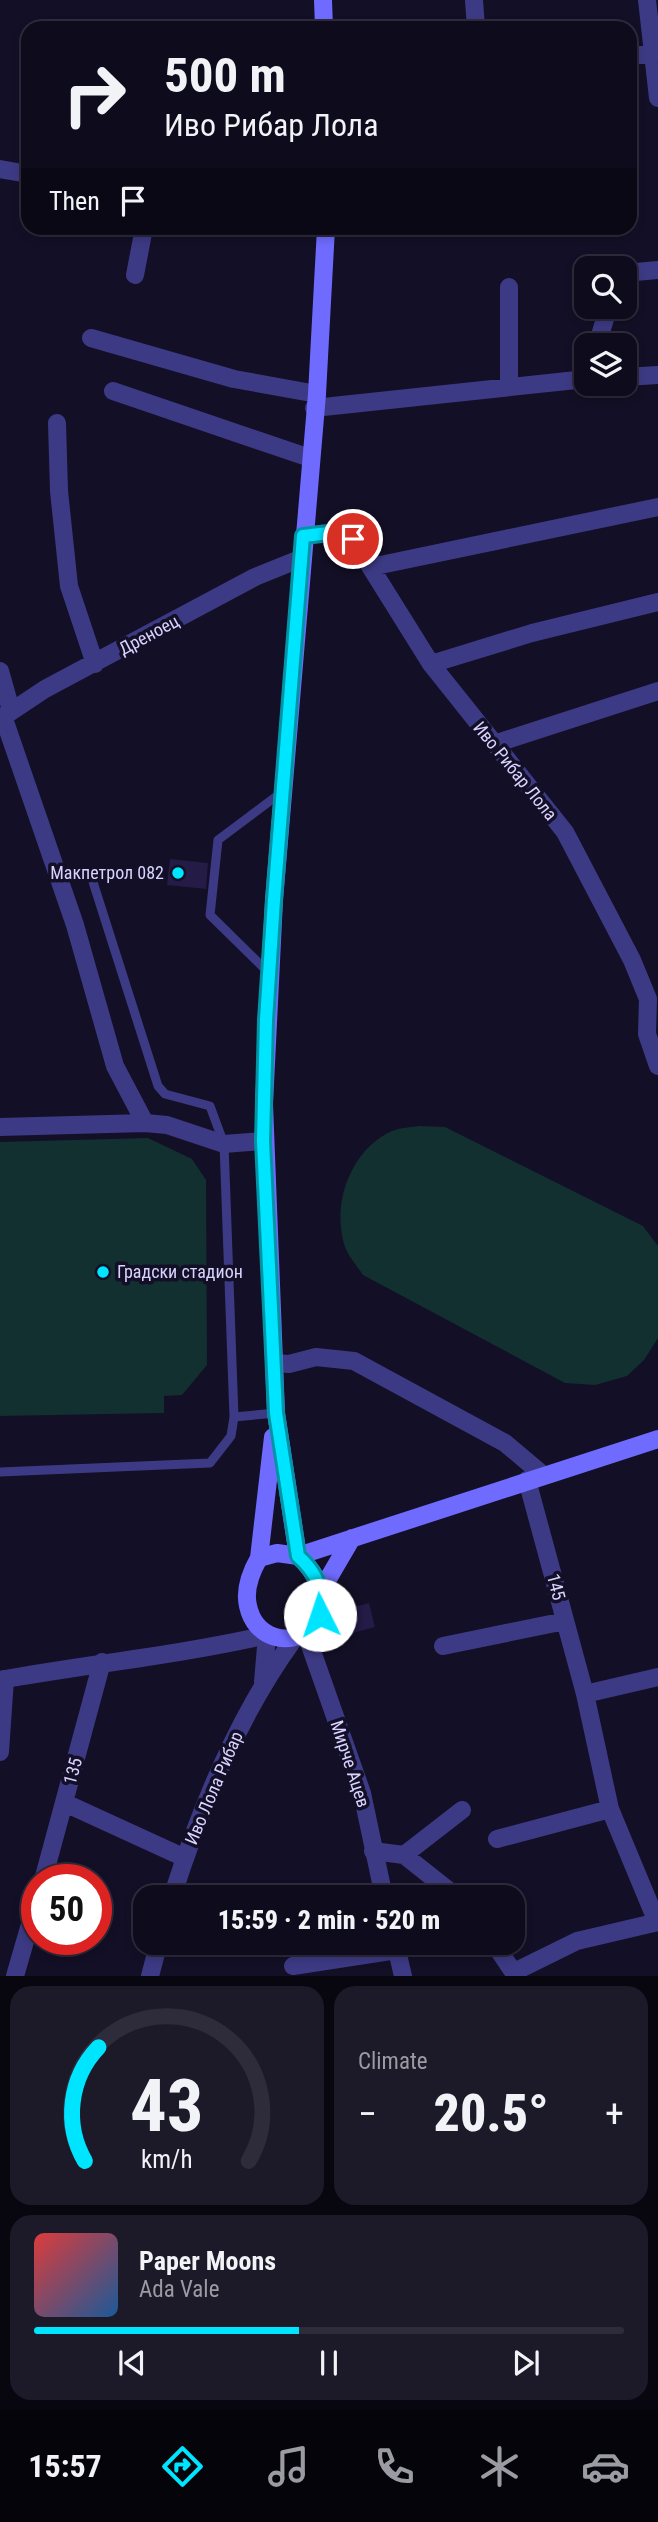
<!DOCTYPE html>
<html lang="en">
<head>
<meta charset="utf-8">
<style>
	body { margin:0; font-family:"Roboto Condensed",sans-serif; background:#1c1929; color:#f1f3f6; height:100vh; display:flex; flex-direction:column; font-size:26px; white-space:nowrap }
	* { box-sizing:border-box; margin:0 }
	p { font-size:23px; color:#9b9ba3 }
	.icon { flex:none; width:38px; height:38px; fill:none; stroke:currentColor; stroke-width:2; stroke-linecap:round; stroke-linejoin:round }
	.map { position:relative; height:1976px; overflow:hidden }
	.panel { display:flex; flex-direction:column; gap:10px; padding:10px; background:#08060f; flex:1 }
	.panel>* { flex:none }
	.guide { position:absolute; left:21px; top:21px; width:616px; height:214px; border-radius:21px; box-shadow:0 4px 10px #0003,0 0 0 2px #2e2b3b; background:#0e0b1c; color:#f1f3f6; overflow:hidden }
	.controls { position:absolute; left:574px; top:256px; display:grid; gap:14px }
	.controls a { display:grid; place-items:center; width:63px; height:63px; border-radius:14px; background:#0e0b1c; box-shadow:0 4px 10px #0003,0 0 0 2px #2e2b3b; font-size:35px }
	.speed { position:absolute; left:21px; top:1864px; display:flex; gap:14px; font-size:35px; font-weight:700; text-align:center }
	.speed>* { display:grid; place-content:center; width:91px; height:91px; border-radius:50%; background:#0e0b1c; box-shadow:0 4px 10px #0003,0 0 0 2px #2e2b3b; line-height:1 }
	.speed .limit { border:10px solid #d22; background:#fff; color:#111 }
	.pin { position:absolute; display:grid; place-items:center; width:60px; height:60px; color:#fff; margin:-30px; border:4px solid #fff; border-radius:50%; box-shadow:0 2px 7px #0007 }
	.me { position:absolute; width:77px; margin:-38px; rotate:356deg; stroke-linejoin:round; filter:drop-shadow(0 0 5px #0008) }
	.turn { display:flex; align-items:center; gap:24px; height:147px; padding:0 28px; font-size:32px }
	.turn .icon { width:91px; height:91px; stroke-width:2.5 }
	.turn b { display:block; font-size:49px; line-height:60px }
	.then { display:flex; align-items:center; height:66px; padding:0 28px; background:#0003; gap:14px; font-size:26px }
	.big { font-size:52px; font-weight:800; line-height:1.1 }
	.panel .card { flex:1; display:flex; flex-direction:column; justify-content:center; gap:10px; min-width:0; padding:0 24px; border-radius:21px; background:#1c1929 }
	.panel .dial { align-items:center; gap:0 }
	.dial svg { height:182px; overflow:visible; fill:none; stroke:#2e2b3b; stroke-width:7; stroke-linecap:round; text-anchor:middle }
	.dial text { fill:#f1f3f6; stroke:none }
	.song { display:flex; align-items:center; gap:21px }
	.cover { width:84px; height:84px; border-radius:10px; background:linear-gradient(135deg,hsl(0 70% 55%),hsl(210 70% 35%)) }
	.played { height:7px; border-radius:4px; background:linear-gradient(90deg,#00e5ff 45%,#2e2b3b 45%) }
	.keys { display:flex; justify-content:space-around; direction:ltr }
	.heat { display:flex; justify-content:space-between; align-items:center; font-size:38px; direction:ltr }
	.panel .tiles { flex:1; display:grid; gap:10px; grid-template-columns:1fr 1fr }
	.card:last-child { grid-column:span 2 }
	.trip { position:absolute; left:133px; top:1885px; width:392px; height:70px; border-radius:21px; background:#0e0b1c; box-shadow:0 4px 10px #0003,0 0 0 2px #2e2b3b; font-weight:800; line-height:70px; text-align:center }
	.menu { display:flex; height:112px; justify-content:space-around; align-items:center; background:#06040b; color:#9b9ba3 }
	.menu .icon { width:49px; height:49px }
	.menu .active { color:#00e5ff }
	.menu b { font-size:32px; color:#f1f3f6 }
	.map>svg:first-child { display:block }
	.green { fill:#12302f }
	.building { fill:#241b47 }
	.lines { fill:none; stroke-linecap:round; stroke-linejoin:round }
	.service { stroke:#3d3a85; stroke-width:9 }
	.minor { stroke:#3d3a85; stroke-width:18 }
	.tertiary { stroke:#3d3a85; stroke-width:18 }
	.secondary { stroke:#6f6bff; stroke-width:18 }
	.route-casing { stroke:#0095a6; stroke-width:18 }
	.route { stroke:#00e5ff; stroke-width:12 }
	.poi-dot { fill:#00e5ff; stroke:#130f26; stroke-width:2.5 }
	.labels { text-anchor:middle; stroke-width:7; stroke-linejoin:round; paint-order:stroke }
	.street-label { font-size:18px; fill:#d9d4ff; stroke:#130f26 }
	.poi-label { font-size:18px; fill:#d9d4ff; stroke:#130f26; text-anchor:end }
</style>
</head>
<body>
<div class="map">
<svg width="658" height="1976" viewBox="0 0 658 1976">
	<rect width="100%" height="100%" fill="#130f26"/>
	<path class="green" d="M419,1126L445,1127L643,1226L658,1246V1338L644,1360L627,1376L595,1385L565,1383L363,1275C357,1266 349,1257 345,1247C331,1205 350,1150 392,1131C400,1128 411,1127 419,1126Z
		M148,1138L192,1159L206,1180L207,1365L182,1395L164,1396V1413L0,1416V1142Z"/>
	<path class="building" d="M170,859L208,863L206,889L167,885Z
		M369,1603L375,1627L345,1635L339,1611Z"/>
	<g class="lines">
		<path class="service" d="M269,973L210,915L218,840L282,792
			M234,1417L276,1413
			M0,1472L210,1463L231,1436L234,1417L224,1144L210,1106L165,1094L158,1086L93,882"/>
		<path class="minor" d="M474,0L476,28
			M647,0L658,98
			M630,56L658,53
			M0,169L28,174
			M625,273L658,270
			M135,275L144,228
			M91,338L234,379L317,394
			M597,345L609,306
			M625,377L658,375
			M509,387V287
			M113,391L310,458
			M314,408L586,379
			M57,423L59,491L69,586L95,664
			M303,536L338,532L353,539L431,664L565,832L632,960L648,999L647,1034L658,1066
			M371,567L658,507
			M431,664L532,633L658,602
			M0,671L11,710
			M3,716L75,925L115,1066L145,1123
			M0,719L45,689L255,577L302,558
			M494,744L658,691
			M0,1127L145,1123L167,1125L224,1144L263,1141
			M274,1363L289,1364L316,1357L354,1361L505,1443L543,1475
			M527,1480L585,1694L610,1809L657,1922
			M443,1646L565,1621
			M585,1694L658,1677
			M0,1752L5,1679
			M65,1803L185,1858
			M497,1839L610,1809
			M373,1851L404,1855L457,1897
			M404,1855L462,1810
			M43,1880L102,1662
			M493,1942L516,1976
			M293,1966L397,1950
			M514,1972L577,1941L658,1922
			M15,1976L37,1900"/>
		<path class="tertiary" d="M306,1634L362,1793L384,1897
			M0,1680C89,1664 179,1655 267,1635L263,1682
			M172,1897C201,1807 238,1716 294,1639
			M395,1942L403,1976
			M150,1976L159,1942"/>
		<path class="secondary" d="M323,0L324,28
			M326,228L317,394L274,900L264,1104L276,1413L298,1556C321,1576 327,1600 313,1628C288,1648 255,1638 248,1606C244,1589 251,1572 259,1558L277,1553L298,1556L658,1439
			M259,1558L273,1437
			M321,1591L352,1538"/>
	</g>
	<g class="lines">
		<g class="route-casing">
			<path id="route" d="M320,1615C325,1590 316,1572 298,1556L276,1413L263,1141L266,1020L274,900L303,536L338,532L353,539"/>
		</g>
		<use href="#route" class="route"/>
	</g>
	<g class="poi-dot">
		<circle cx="178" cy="873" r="7"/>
		<circle cx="103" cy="1272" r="7"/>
	</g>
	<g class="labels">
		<g class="street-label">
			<text transform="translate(149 635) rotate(-28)" y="6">Дреноец</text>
			<text transform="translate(515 771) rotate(51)" y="6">Иво Рибар Лола</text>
			<text transform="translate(556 1587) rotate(75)" y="6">145</text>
			<text transform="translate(350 1764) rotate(72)" y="6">Мирче Ацев</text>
			<text transform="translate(73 1771) rotate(-75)" y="6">135</text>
			<text transform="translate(214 1788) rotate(-67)" y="6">Иво Лола Рибар</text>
		</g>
		<g class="poi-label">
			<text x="164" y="879">Макпетрол 082</text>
			<text x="117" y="1278" text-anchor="start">Градски стадион</text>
		</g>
	</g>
</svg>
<div class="controls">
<a><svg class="icon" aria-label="search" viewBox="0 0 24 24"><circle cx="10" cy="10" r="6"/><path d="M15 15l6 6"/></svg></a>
<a><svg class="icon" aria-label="layers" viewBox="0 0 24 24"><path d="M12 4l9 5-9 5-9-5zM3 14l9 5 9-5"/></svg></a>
</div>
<div class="speed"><div class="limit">50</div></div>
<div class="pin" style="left:353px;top:539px;background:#d93025"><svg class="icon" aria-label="arrive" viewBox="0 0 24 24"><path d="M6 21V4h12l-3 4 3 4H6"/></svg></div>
<svg class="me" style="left:320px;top:1615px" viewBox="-20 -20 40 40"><circle r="19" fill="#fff"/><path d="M0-13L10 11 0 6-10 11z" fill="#00e5ff"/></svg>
<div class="trip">15:59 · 2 min · 520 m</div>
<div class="guide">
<div class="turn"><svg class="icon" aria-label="right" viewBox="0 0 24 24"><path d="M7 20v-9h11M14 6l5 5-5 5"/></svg><div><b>500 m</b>Иво Рибар Лола</div></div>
<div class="then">Then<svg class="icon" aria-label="arrive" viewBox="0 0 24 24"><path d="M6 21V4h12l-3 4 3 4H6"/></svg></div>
</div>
</div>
<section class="panel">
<div class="tiles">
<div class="card dial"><svg viewBox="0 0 100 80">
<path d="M14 69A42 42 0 1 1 86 69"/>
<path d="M14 69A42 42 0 0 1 20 19" stroke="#00e5ff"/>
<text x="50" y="56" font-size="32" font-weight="700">43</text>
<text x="50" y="72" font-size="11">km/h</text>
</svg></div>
<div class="card"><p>Climate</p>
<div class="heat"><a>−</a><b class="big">20.5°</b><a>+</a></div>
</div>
<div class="card">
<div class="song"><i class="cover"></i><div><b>Paper Moons</b><p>Ada Vale</p></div></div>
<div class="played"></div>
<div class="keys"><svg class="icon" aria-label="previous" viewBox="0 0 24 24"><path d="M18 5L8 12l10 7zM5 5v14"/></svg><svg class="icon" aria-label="pause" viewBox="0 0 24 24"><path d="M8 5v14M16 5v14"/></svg><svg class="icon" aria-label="next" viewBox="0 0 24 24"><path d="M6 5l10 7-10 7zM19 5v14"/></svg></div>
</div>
</div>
</section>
<nav class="menu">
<b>15:57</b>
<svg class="icon active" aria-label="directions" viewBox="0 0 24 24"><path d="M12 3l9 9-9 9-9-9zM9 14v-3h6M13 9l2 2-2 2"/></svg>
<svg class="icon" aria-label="music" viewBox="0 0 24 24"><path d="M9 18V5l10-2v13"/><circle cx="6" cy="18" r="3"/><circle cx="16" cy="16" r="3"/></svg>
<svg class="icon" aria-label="phone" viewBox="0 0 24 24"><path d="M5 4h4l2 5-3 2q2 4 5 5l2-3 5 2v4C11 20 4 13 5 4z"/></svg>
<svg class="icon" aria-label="climate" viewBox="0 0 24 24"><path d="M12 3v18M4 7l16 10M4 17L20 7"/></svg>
<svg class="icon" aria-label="car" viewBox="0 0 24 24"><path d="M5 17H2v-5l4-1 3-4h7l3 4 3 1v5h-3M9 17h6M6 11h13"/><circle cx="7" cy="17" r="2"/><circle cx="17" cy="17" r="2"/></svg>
</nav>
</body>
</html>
